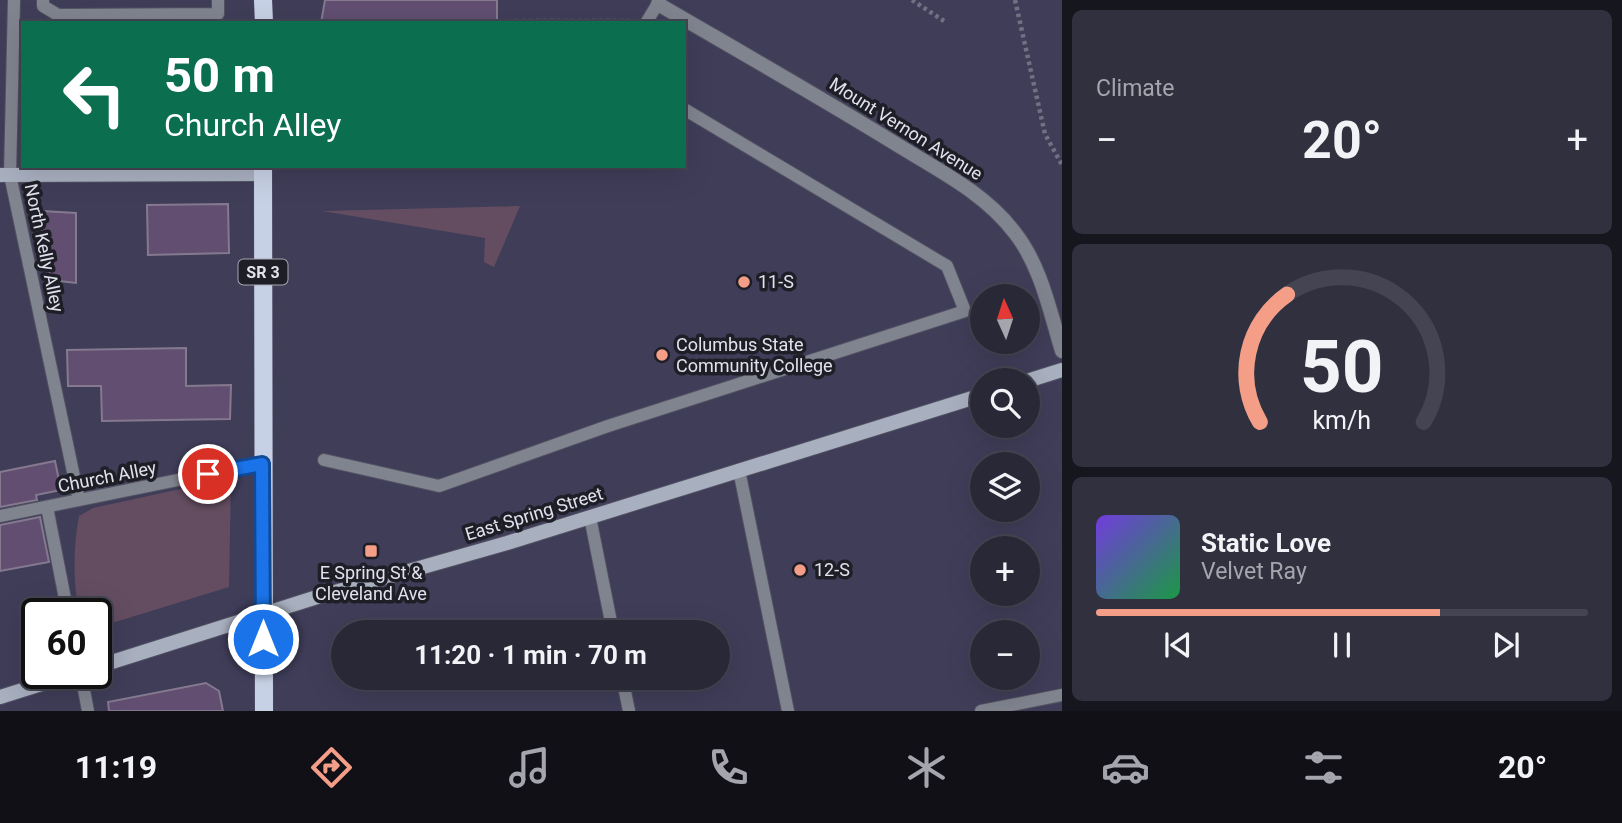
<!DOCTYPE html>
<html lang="en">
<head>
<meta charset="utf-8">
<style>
	body { margin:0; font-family:Roboto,sans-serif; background:#30303f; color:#f1f3f6; height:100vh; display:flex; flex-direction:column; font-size:26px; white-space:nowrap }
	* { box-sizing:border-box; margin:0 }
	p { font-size:23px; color:#a5a6ad }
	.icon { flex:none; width:38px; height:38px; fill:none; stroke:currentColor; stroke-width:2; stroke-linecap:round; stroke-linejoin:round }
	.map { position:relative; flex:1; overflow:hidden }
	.details { display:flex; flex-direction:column; gap:10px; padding:10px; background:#16161e; width:560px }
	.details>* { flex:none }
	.guide { position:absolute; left:21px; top:21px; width:665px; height:147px; border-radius:0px; box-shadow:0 7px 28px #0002,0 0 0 2px #444452; background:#0b6e4f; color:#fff; overflow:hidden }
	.needle { width:46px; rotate:357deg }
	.fabs { position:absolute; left:970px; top:284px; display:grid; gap:14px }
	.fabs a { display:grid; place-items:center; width:70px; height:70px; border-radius:50%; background:#282837; box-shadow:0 7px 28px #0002,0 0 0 2px #444452; font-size:35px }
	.speed { position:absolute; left:21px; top:598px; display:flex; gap:14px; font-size:35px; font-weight:700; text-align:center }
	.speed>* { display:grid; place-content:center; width:91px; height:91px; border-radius:50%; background:#282837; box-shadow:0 7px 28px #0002,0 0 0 2px #444452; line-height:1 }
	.speed .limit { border:4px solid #111; border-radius:10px; background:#fff; color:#111 }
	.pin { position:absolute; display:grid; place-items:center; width:60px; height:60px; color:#fff; margin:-30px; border:4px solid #fff; border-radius:50%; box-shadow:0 2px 7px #0007 }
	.me { position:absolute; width:77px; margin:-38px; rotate:0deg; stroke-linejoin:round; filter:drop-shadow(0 0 5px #0008) }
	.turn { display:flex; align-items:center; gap:24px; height:147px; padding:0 28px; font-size:32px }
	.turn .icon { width:91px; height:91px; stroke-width:2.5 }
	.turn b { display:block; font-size:49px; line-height:60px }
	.big { font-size:52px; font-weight:700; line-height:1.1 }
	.details .tile { flex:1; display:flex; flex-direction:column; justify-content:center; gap:10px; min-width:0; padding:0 24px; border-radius:10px; background:#30303f }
	.details .dial { align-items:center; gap:0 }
	.dial svg { height:182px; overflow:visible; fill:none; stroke:#444452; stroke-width:7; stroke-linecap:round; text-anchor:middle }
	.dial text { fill:#f1f3f6; stroke:none }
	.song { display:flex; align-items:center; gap:21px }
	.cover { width:84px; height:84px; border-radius:10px; background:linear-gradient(135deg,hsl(260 70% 55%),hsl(140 70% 35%)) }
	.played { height:7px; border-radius:4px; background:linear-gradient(90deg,#f49e88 70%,#444452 70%) }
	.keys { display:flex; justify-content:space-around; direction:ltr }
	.heat { display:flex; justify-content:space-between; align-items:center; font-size:38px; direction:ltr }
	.trip { position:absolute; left:331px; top:620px; width:399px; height:70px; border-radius:35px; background:#282837; box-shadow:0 7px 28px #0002,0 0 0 2px #444452; font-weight:700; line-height:70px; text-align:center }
	.tab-bar { display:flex; height:112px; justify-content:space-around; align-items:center; background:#101016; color:#a5a6ad }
	.tab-bar .icon { width:49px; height:49px }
	.tab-bar .selected { color:#f49e88 }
	.tab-bar b { font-size:32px; color:#f1f3f6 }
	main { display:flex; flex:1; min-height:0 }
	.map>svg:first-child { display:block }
	.built { fill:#3f3d58; fill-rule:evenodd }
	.green { fill:#644d61 }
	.building { fill:#614e71; stroke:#85798f; stroke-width:2 }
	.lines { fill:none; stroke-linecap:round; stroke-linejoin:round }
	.service-casing { stroke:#525163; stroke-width:14 }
	.minor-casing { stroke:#525163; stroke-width:16 }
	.secondary-casing { stroke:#525163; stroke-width:16 }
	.primary-casing { stroke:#525163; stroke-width:19 }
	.path { stroke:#727182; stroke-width:4.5; stroke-dasharray:3.5 3.5; stroke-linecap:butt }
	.service { stroke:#80848e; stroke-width:12 }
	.minor { stroke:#80848e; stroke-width:14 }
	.secondary { stroke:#a8afbf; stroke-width:14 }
	.primary { stroke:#c7d1e5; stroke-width:18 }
	.route-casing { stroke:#114b97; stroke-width:18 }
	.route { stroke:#1a73e8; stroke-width:12 }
	.poi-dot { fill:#f49e88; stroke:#1e1e27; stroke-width:2.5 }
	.labels { text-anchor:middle; stroke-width:7; stroke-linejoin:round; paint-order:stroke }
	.shield { fill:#1e1e27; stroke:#a7a6b2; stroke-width:2 }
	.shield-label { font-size:16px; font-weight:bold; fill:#e2e1ee }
	.street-label { font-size:18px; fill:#e2e1ee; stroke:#1e1e27 }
	.poi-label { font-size:18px; fill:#e2e1ee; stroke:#1e1e27; text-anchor:start }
</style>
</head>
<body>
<main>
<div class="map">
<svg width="1062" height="711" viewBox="0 0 1062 711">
	<rect width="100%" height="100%" fill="#363549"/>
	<path class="built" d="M0,0H1062V711H0ZM23,23H684V166H23ZM982,296H1027V341H982ZM982,380H1027V425H982ZM982,464H1027V509H982ZM982,548H1027V593H982ZM37,614H96V674H37ZM343,632H718V677H343ZM982,632H1027V677H982Z"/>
	<path class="green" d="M520,206L494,267L484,262L485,238L322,211Z
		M231,478L229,587L96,628V614H79C73,581 73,549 79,516L93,508Z"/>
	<path class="building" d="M325,0H497V23H321Z
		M228,204L229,253L148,255L147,205Z
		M42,211L76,213V283L50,280L48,246L41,245Z
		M186,348V386L231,385L230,419L102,421L101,386H68L67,350Z
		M55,461L61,490L36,495L37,500L0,507V472Z
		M40,517L49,562L0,571V525Z
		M206,683L219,691L223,711H109L108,702Z"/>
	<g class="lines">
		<g class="service-casing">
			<path id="service" d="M14,0L10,175L79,500
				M43,0V6L58,15L218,14V0
				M646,23L660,0
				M324,460L439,486L608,426L965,311L947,266L684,109
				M739,470L788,711
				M47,507L68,614
				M0,516L262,463
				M590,517L613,632
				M81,674L88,711
				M622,677L629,711
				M981,711L1062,695"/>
		</g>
		<g class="minor-casing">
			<path id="minor" d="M658,4C737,50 818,96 896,144C938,170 985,193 1015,233C1041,266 1050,312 1062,351"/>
		</g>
		<g class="secondary-casing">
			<path id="secondary" d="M0,175L263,174
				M1027,381L1062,370
				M96,667L314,598L507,543L982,395
				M0,697L73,674"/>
		</g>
		<g class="primary-casing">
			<path id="primary" d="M263,0L264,23
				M263,166L264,711"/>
		</g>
		<path class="path" d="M912,0L944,21
			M1015,0L1045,134L1062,165
			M515,21H632"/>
		<use href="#service" class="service"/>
		<use href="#minor" class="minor"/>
		<use href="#secondary" class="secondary"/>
		<use href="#primary" class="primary"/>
	</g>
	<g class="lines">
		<g class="route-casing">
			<path id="route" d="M208,474L262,464L263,639"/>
		</g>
		<use href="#route" class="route"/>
	</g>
	<g class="poi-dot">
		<circle cx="744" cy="282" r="7"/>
		<circle cx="662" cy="355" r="7"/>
		<rect x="364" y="544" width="14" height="14" rx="3.5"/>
		<circle cx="800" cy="570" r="7"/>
	</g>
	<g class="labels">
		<rect class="shield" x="238.5" y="259.5" width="49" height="25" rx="5"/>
		<g class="shield-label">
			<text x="263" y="278">SR 3</text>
		</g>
		<g class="street-label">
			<text transform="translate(906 129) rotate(32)" y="6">Mount Vernon Avenue</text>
			<text transform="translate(44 248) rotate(78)" y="6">North Kelly Alley</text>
			<text transform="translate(107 477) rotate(-11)" y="6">Church Alley</text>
			<text transform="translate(534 514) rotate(-17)" y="6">East Spring Street</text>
		</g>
		<g class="poi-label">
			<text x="758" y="288">11-S</text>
			<text x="676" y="351">Columbus State<tspan x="676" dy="21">Community College</tspan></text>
			<text x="814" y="576">12-S</text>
			<text x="371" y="579" text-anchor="middle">E Spring St &amp;<tspan x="371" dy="21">Cleveland Ave</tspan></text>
		</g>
	</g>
</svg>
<div class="fabs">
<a><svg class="needle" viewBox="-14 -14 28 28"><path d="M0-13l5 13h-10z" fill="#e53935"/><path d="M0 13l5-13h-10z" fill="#a5a6ad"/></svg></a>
<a><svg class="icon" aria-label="search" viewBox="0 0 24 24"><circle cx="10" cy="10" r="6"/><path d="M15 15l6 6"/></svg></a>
<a><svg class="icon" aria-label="layers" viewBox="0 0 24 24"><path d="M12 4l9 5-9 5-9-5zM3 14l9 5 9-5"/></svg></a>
<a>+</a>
<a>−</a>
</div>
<div class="speed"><div class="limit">60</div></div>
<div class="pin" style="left:208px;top:474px;background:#d93025"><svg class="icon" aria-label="arrive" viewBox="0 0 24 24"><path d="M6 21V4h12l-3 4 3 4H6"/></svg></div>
<svg class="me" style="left:263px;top:639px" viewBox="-20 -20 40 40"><circle r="17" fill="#1a73e8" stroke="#fff" stroke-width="3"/><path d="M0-11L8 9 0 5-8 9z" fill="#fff"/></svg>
<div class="trip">11:20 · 1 min · 70 m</div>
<div class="guide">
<div class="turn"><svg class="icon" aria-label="left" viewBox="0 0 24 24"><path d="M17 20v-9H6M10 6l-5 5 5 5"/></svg><div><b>50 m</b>Church Alley</div></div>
</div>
</div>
<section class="details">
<div class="tile"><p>Climate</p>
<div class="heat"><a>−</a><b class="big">20°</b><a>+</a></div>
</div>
<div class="tile dial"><svg viewBox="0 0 100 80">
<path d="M14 69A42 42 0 1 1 86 69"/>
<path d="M14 69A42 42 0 0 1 26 13" stroke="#f49e88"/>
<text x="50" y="56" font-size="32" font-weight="700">50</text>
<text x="50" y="72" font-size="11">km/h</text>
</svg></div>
<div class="tile">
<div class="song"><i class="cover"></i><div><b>Static Love</b><p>Velvet Ray</p></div></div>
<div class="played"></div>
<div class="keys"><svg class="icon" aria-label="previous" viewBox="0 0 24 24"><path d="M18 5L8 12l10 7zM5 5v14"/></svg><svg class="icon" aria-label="pause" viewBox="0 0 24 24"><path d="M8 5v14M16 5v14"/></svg><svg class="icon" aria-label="next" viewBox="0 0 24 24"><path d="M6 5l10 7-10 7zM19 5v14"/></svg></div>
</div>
</section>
</main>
<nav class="tab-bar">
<b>11:19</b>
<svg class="icon selected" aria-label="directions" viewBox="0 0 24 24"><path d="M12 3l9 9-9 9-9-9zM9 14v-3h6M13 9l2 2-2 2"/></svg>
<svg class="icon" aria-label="music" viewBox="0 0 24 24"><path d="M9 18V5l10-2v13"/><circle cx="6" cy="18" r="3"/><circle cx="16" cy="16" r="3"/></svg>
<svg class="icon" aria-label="phone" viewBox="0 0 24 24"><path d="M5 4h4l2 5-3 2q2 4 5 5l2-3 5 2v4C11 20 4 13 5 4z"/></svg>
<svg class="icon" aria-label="climate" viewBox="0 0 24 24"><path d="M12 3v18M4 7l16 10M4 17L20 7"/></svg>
<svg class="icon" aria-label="car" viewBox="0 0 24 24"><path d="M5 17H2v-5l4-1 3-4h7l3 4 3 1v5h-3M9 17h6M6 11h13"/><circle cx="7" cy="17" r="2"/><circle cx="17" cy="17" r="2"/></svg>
<svg class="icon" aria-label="filters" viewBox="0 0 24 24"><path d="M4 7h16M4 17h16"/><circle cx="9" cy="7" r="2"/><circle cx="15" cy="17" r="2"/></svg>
<b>20°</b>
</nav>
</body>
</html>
